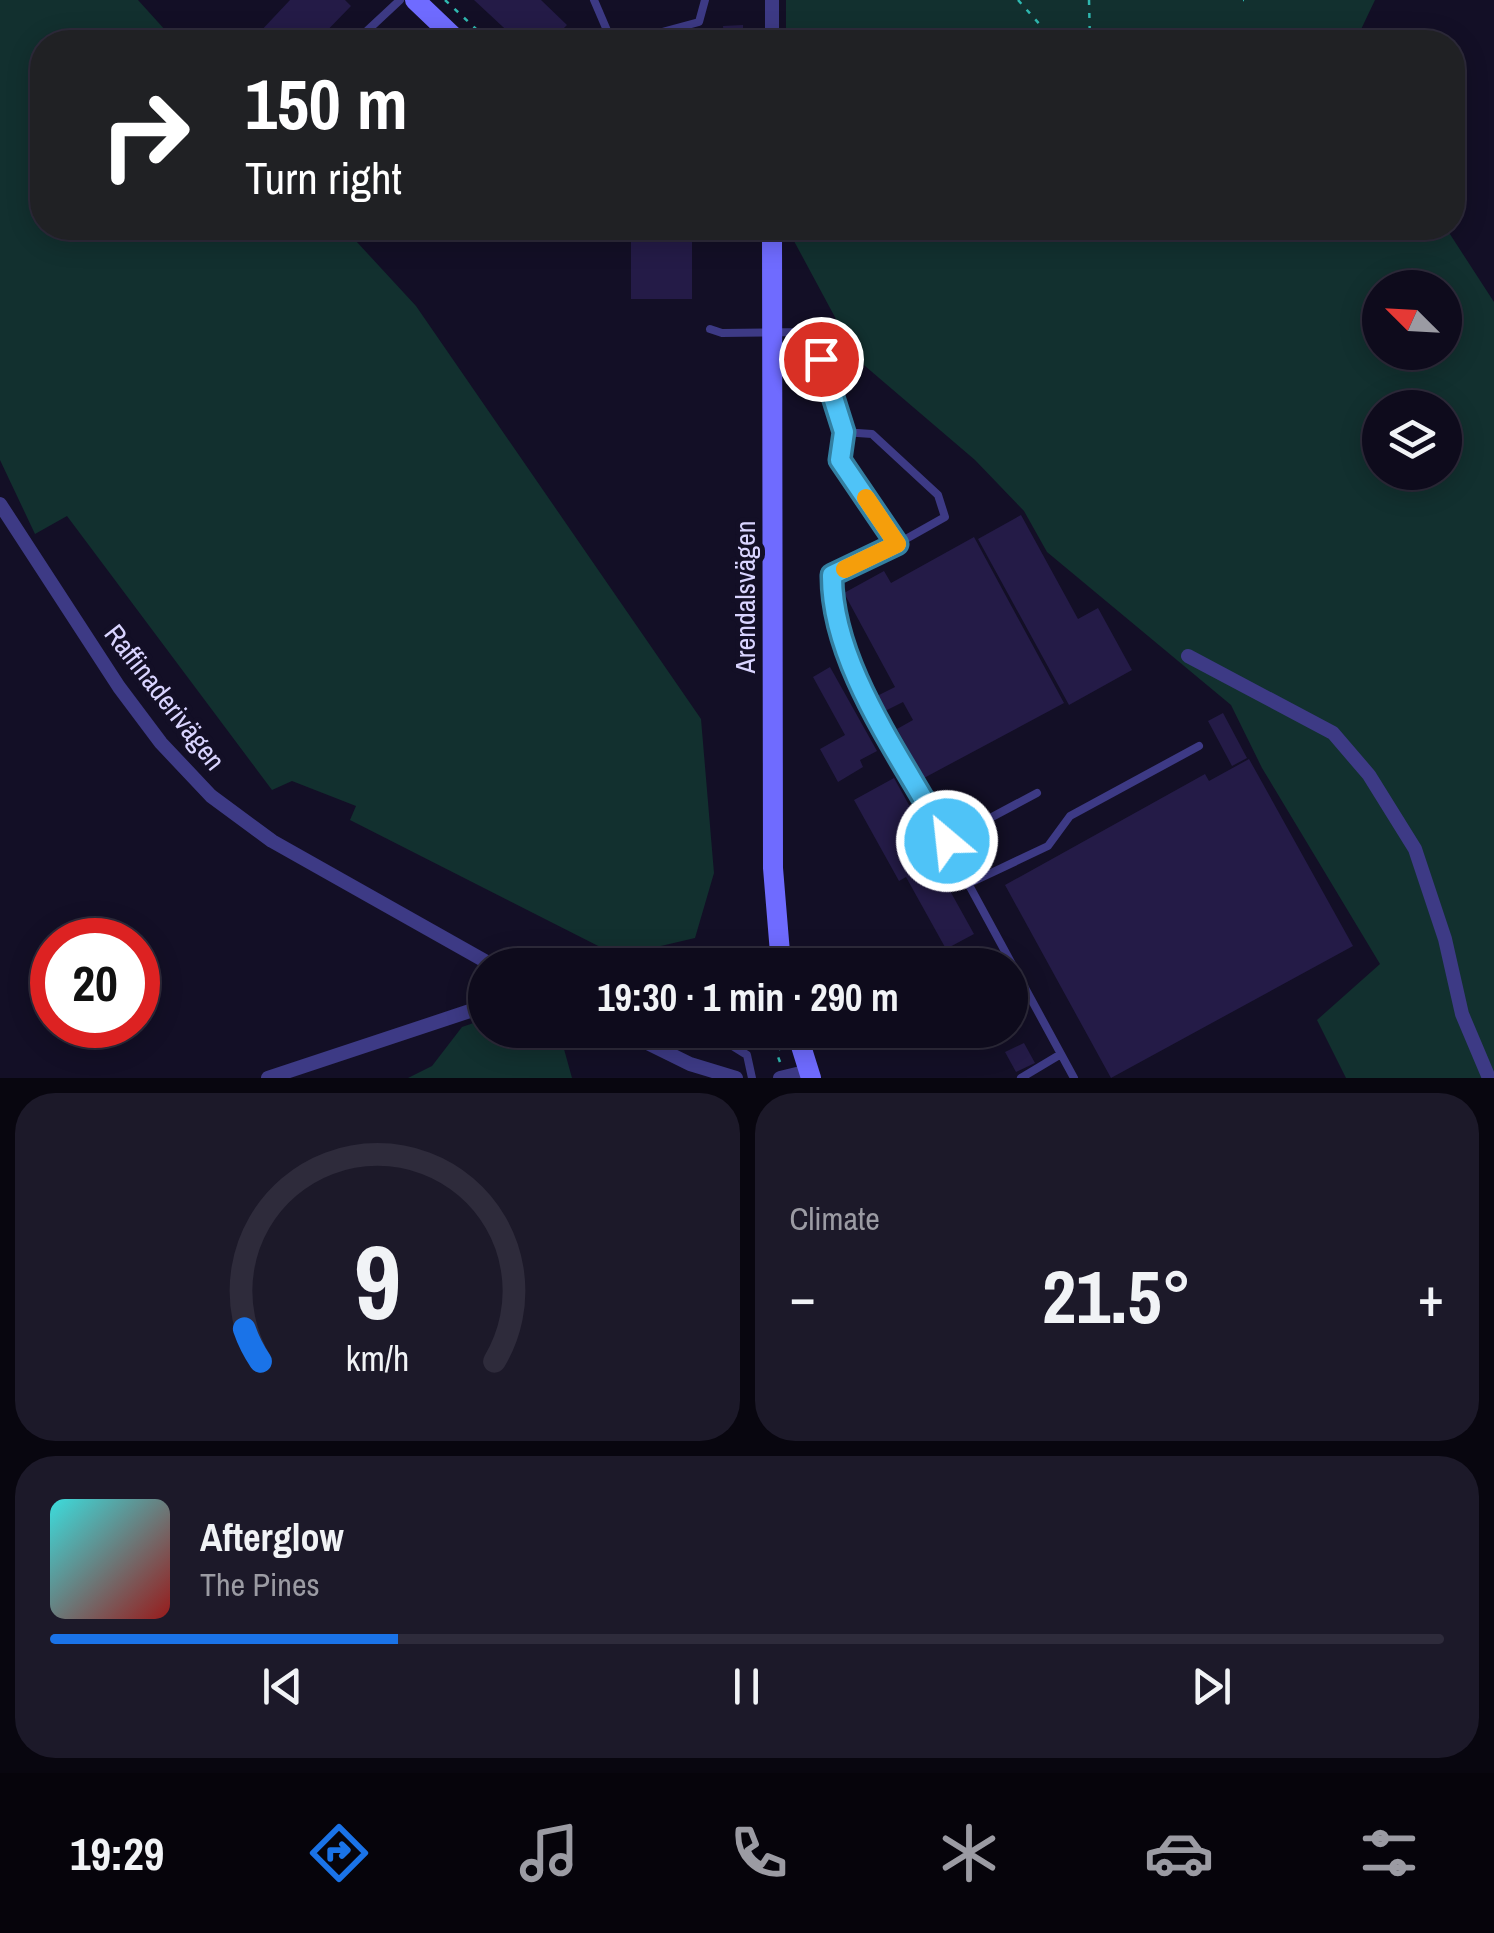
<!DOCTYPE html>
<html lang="en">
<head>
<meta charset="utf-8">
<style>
	body { margin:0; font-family:"Archivo Narrow",sans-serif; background:#1c1929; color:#f1f3f6; height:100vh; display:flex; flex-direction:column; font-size:38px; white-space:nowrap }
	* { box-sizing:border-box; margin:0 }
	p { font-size:32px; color:#9b9ba3 }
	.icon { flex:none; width:55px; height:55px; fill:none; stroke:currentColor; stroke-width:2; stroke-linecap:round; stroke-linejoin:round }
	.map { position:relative; height:1078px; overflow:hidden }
	.details { display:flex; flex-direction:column; gap:15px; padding:15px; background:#08060f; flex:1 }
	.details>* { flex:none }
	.guide { position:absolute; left:30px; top:30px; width:1435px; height:210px; border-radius:40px; box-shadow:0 5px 25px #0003,0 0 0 2px #2e2b3b; background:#202124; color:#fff; overflow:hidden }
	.needle { width:65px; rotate:294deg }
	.fabs { position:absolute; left:1362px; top:270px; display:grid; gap:20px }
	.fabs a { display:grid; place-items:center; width:100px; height:100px; border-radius:50%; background:#0e0b1c; box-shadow:0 5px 25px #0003,0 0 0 2px #2e2b3b; font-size:50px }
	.speed { position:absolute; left:30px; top:918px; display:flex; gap:20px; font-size:50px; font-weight:700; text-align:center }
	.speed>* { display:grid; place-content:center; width:130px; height:130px; border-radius:50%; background:#0e0b1c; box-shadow:0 5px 25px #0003,0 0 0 2px #2e2b3b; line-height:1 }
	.speed .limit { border:15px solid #d22; background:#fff; color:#111 }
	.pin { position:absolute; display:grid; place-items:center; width:85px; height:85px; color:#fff; margin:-42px; border:5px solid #fff; border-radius:50%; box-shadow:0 2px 10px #0007 }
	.me { position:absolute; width:110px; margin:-55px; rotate:332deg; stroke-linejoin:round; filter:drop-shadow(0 0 8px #0008) }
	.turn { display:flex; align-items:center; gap:35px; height:210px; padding:0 50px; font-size:45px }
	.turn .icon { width:130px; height:130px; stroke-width:2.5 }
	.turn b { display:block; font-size:70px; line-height:85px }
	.big { font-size:75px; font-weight:700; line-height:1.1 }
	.details .card { flex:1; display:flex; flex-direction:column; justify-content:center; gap:15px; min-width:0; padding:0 35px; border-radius:40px; background:#1c1929 }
	.details .dial { align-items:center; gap:0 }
	.dial svg { height:260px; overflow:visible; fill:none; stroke:#2e2b3b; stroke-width:7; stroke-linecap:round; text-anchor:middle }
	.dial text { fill:#f1f3f6; stroke:none }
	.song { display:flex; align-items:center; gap:30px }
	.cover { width:120px; height:120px; border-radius:15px; background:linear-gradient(135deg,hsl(180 70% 55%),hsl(0 70% 35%)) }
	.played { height:10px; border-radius:5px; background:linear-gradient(90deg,#1a73e8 25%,#2e2b3b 25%) }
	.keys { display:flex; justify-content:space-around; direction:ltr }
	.heat { display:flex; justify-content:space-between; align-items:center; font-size:55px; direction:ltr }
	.details .tiles { flex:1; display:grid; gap:15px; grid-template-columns:1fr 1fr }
	.card:last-child { grid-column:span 2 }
	.trip { position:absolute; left:468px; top:948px; width:560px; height:100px; border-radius:50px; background:#0e0b1c; box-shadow:0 5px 25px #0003,0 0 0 2px #2e2b3b; font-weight:700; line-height:100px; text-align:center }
	.tabs { display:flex; height:160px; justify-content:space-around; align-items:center; background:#06040b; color:#9b9ba3 }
	.tabs .icon { width:70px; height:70px }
	.tabs .current { color:#1a73e8 }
	.tabs b { font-size:45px; color:#f1f3f6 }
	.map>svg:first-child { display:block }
	.green { fill:#12302f; fill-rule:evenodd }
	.building { fill:#241b47 }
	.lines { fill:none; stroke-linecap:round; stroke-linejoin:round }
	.path { stroke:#2fb8b0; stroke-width:2.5; stroke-dasharray:5 8; stroke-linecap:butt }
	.lane { stroke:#3d3a85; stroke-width:8 }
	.street { stroke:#3d3a85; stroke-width:14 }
	.secondary { stroke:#6f6bff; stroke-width:20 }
	.route-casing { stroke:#337fa1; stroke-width:25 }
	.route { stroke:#4fc3f7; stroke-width:18 }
	.slow { stroke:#f59e0b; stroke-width:18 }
	.labels { text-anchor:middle; stroke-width:10; stroke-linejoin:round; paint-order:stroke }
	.street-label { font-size:28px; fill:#d9d4ff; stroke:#130f26 }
</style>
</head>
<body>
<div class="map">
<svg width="1494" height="1078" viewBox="0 0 1494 1078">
	<rect width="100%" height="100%" fill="#130f26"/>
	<path class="green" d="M0,0H138L176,42H42V228H344L416,306L701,719L714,873L695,938L618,956L350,820L356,806L292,781L272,790L67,516L35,534L0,460Z
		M786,0H1375L1355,42H786Z
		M787,228H1446L1494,302V1078H1346L1317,1020L1380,964L1262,768L1231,705L1047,552L1024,511L975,460L858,360ZM1380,288H1445V352H1380ZM1380,408H1445V472H1380Z
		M485,1019V1030H547L564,1049L572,1078H408L432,1066L462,1027Z"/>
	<path class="building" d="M290,0H345L351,6L316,42H267L258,34Z
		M474,0H541L567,25L550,42H519Z
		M743,25V42H724L723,26Z
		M631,228H692V299H631Z
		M1021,515L1078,619L1098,608L1132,670L1069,705L978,539Z
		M974,537L1064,703L924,778L897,729L913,720L903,702L885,711L877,696L895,687L844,593L884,571L891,583Z
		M830,667L877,751L860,760L863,767L838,782L820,749L845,735L813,677Z
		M1223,713L1247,758L1232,766L1208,721Z
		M1249,759L1353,946L1111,1078L1005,885L1205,774L1209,781Z
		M894,778L939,859L934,862L974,934L946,949L906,877L899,881L854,800Z
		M1024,1043L1035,1063L1016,1072L1005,1052Z"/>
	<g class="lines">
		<path class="path" d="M445,0L490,42
			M1018,0L1050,36L1088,42
			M1089,0L1090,42
			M1243,0H1244
			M780,1062L777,1054L783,1041"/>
		<path class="lane" d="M594,0L612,42
			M355,42L400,0
			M645,42L662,32L699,22L705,0
			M710,329L722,333L812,332L843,432L840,460L897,544L832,575V602L845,657L1074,1078
			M843,432L872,434L938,495L945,517L897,544
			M947,841L1037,793
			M970,883L1048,846L1070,816L1199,746
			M707,1030L747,1055L752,1078
			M733,1030L736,1045
			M1021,1078L1061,1054"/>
		<path class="street" d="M772,0V42
			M0,504L119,687L161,743L211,796L272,841L492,965
			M1188,656L1333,733L1369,775L1415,849L1445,939L1462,1014L1489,1078
			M621,1030L690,1064L736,1078
			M268,1078L485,1006
			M780,1078L809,1071"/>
		<path class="secondary" d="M415,0L459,42
			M772,228L773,868L781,965
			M796,1030L811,1078"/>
	</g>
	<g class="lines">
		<g class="route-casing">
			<path id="route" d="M821,359L844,432L840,460L897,544L832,575C831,666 905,761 947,841"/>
		</g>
		<use href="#route" class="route"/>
		<path class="slow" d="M845,569L897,544L866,498"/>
	</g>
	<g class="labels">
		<g class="street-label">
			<text transform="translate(745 597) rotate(-90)" y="10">Arendalsvägen</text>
			<text transform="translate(165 697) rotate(52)" y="10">Raffinaderivägen</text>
		</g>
	</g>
</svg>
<div class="fabs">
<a><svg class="needle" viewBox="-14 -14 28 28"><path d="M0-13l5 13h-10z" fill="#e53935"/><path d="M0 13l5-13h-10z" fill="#9b9ba3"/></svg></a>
<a><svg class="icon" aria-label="layers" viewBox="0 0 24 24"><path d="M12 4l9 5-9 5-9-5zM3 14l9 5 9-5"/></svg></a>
</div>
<div class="speed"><div class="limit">20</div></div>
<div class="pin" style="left:821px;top:359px;background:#d93025"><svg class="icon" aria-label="arrive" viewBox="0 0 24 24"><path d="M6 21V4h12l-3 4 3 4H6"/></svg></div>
<svg class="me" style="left:947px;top:841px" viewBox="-20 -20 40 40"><circle r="17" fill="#4fc3f7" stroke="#fff" stroke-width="3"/><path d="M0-11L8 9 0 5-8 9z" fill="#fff"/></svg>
<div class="trip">19:30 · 1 min · 290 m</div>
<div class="guide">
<div class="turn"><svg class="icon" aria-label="right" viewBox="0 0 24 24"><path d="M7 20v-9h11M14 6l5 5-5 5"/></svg><div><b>150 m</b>Turn right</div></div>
</div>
</div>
<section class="details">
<div class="tiles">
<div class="card dial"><svg viewBox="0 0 100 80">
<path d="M14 69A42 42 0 1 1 86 69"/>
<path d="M14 69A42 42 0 0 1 9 59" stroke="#1a73e8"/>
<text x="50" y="56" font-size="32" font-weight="700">9</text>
<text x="50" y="72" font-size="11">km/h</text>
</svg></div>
<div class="card"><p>Climate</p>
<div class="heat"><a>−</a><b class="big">21.5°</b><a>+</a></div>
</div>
<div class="card">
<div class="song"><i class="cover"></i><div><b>Afterglow</b><p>The Pines</p></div></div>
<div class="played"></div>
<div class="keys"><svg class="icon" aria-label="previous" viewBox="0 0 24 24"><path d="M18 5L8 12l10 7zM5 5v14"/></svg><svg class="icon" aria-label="pause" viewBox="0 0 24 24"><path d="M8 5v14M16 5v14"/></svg><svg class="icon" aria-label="next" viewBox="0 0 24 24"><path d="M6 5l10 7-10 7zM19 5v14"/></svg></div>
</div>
</div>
</section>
<nav class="tabs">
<b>19:29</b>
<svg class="icon current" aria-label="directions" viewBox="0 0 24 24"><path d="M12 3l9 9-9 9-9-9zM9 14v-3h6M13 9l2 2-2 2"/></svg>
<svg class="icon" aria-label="music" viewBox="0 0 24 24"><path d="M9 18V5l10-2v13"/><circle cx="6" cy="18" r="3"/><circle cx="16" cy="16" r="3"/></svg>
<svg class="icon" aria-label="phone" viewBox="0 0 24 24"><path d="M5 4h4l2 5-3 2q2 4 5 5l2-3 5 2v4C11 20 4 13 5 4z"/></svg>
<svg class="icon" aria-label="climate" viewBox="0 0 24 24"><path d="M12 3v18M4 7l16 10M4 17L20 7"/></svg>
<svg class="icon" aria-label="car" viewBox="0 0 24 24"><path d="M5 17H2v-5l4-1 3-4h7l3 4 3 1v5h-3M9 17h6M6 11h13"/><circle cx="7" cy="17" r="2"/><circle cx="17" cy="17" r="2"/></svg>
<svg class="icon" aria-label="filters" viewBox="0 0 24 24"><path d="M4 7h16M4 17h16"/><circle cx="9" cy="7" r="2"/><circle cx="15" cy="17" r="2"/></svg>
</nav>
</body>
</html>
